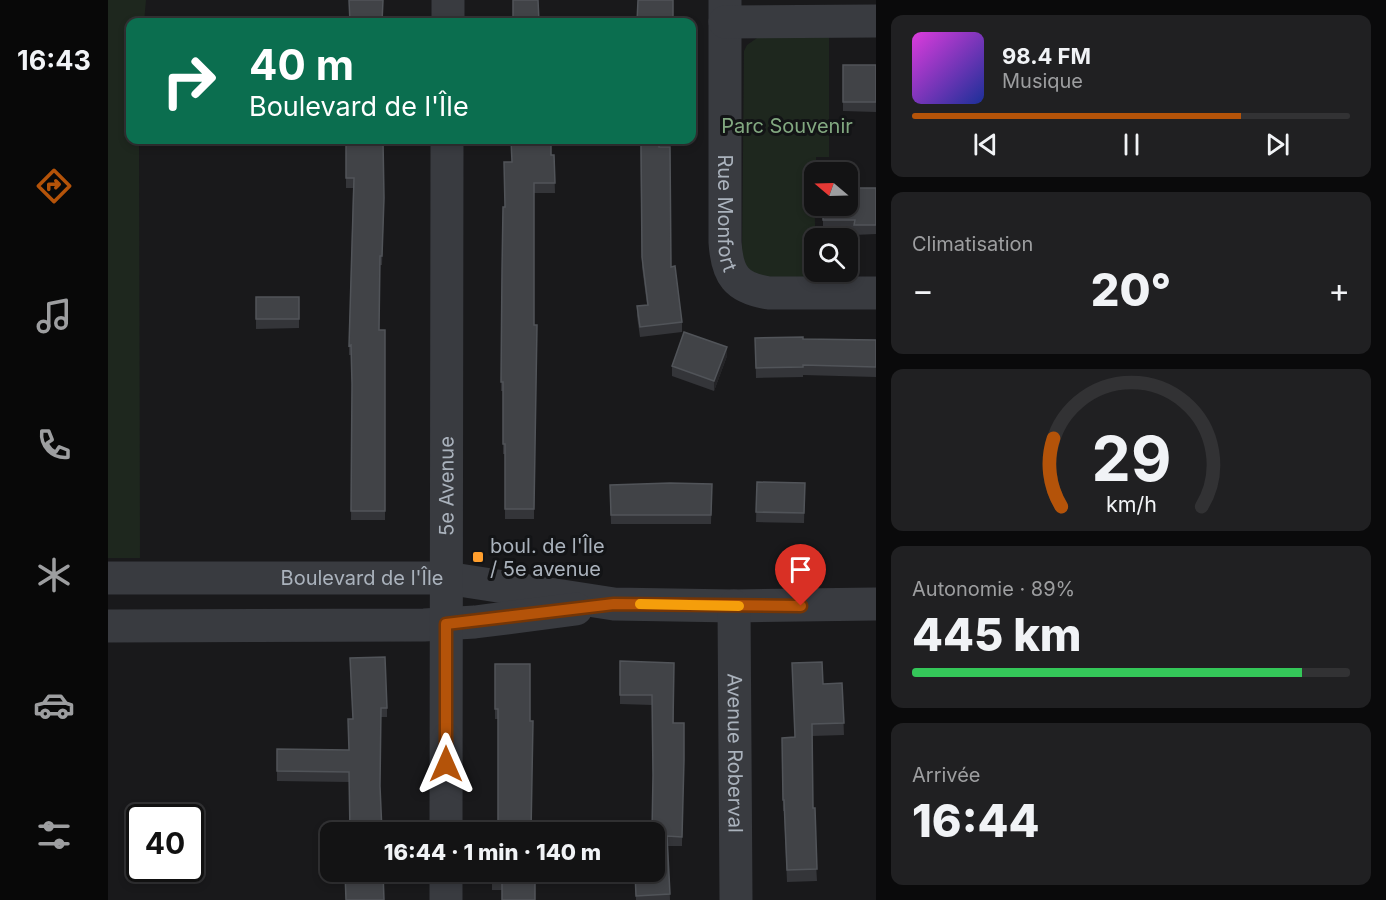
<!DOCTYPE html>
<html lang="fr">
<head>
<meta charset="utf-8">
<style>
	body { margin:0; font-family:Inter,sans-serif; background:#202022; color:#f1f3f6; height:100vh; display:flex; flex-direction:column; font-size:22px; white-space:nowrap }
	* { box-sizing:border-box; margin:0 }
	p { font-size:20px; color:#9d9ea0 }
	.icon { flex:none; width:33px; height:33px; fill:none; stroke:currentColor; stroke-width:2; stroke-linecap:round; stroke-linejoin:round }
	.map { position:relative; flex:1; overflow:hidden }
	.panel { display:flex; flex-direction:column; gap:15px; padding:15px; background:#0a0a0b; width:510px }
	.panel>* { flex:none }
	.top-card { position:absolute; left:18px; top:18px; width:570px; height:126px; border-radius:12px; box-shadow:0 3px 9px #0003,0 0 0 2px #323234; background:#0b6e4f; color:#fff; overflow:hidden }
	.needle { width:39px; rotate:289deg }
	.buttons { position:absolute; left:696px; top:162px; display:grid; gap:12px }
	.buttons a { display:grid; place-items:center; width:54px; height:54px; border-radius:12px; background:#131314; box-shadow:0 3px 9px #0003,0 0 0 2px #323234; font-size:30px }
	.speed { position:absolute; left:18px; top:804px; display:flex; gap:12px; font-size:30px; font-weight:700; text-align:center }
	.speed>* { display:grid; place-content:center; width:78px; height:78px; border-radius:50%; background:#131314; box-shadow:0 3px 9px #0003,0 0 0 2px #323234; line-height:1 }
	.speed .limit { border:3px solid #111; border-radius:9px; background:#fff; color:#111 }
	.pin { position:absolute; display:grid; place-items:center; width:51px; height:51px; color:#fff; margin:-62px -26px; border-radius:50% 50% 50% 0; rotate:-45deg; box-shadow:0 0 6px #0007 }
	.pin .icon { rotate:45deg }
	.me { position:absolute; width:66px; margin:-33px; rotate:0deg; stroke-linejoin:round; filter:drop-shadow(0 0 4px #0008) }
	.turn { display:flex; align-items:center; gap:21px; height:126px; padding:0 24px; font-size:27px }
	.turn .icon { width:78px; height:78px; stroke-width:2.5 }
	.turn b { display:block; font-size:42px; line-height:51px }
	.big { font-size:45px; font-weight:800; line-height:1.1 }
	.panel .widget { flex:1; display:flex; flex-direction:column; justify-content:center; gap:9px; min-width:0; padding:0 21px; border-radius:12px; background:#202022 }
	.panel .dial { align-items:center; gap:0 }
	.dial svg { height:156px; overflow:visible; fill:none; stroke:#323234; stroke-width:7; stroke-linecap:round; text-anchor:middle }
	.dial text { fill:#f1f3f6; stroke:none }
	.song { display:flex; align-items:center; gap:18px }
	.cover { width:72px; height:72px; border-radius:9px; background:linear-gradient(135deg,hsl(300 70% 55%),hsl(230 70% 35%)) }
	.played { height:6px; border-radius:3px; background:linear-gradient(90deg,#b45309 75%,#323234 75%) }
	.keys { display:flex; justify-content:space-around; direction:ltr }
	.heat { display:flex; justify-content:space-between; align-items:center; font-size:33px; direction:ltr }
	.charge { height:9px; border-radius:4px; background:linear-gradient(90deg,#34c759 89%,#323234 0) }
	.trip { position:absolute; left:212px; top:822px; width:345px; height:60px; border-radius:12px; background:#131314; box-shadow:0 3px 9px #0003,0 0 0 2px #323234; font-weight:800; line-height:60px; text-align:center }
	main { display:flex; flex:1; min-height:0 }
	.tabs { display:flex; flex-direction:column; width:108px; justify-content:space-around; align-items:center; background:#080808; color:#9d9ea0 }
	.tabs .icon { width:42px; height:42px }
	.tabs .active { color:#b45309 }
	.tabs b { font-size:27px; color:#f1f3f6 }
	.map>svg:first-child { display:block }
	.green { fill:#1e271e }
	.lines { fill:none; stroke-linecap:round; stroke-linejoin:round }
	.minor { stroke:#393b40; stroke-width:33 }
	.wall { fill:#343539 }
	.shaded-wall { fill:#242427 }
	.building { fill:#414347; stroke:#515459; stroke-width:1.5 }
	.route-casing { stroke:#753606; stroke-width:15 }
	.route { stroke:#b45309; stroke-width:10 }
	.slow { stroke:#f59e0b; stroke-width:10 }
	.poi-dot { fill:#ff9e2d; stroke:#131416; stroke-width:2 }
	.labels { text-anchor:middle; stroke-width:6; stroke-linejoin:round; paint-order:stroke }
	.park-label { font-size:20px; fill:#82a880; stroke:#131416 }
	.street-label { font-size:20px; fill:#aab2bc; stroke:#131416 }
	.poi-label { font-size:20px; fill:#aab2bc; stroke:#131416; text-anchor:start }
</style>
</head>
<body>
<main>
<nav class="tabs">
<b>16:43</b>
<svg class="icon active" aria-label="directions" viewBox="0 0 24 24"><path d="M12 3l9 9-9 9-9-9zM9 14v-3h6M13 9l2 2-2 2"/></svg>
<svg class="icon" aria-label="music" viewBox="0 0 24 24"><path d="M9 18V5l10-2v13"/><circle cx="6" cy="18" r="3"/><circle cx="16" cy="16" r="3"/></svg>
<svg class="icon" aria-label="phone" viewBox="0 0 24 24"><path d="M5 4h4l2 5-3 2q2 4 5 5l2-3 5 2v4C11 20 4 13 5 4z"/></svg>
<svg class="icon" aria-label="climate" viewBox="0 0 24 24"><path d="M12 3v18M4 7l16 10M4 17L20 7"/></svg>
<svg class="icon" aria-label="car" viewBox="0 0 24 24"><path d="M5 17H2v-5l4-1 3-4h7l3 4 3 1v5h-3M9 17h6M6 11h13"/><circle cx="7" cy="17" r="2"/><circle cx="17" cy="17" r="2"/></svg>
<svg class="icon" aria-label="filters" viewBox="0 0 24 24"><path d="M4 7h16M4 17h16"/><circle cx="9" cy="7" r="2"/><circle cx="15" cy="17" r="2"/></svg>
</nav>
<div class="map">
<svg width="768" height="900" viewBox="0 0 768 900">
	<rect width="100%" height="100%" fill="#19191b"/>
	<path class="green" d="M0,0H38L36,22H22V140H31L32,558H0Z
		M721,37V157H708V172H706L708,277H655L639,269L634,254L636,51L639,45L649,38Z"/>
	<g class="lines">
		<g class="minor">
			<path id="s1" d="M617,0V242C619,275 628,288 661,293H768"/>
			<path d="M340,22V0"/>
			<path d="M617,22L768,21"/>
			<path id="s2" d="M0,578H338L506,604L626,606L768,604"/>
			<path id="s3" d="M626,606L628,900"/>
			<path d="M0,626L316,625L367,622L468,609"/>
			<path id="s4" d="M338,832L339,140"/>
			<path d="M338,900V872"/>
		</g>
	</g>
	<path class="wall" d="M735,65H768V112L735,111Z
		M238,140L276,207L274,265H272L271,330H277V520H243L244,391L243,355H241V346L245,188H238Z
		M532,140L551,147L563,267L574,322V332L532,337L529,316V306L539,305L534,267Z
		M446,155L447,193H426V519H397V454H395V391H393L394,271L404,162Z
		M768,188V234L746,235V229H715V206Z
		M148,297H191V328L148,329Z
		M647,338L768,340V377L695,375V377L648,378Z
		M619,356L606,391L564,376V366Z
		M649,482L697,483L696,523L648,522Z
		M604,484L603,524H503L502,485Z
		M512,661L566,663V723H576L574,846H560L562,900H528L527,872H546L544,705L512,704Z
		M387,664H422L391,780L390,719H387Z
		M242,668L279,708V717H273L241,782L169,781V749L241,750L245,719Z
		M734,683L736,735L704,736L705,808L709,881L679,882L676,811H675L674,738L686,737L715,684Z
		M384,872H427L394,890H384Z"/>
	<path class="shaded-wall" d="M619,347V356L606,391V381Z"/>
	<path class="building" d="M241,0H275L274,22H242Z
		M405,0H430L431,22H405Z
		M530,0H565V22H529Z
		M735,65H768V102H735Z
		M238,140H275L276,198L274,256H272L271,330H277V511H243L244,384L243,345L241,346L246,178H238Z
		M403,140H443V155H446L447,183H426V325H429L426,509H397V444H395V382H393L394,271L395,207H397L396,162H404Z
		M533,140H551V147H562L563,267L567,266L574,322L532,327L529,306L540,305L534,257Z
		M740,188H768V225H746L747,220H715V206H740Z
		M148,297H191V319H148Z
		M576,332L619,347L606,381L564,366Z
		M695,337V339L768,340V367L695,365V367L648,368L647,338Z
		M649,482L697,483L696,513L648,512Z
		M562,483L604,484L603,515H503L502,485Z
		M277,657L279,708H273L272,786L274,832H242L241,772L169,771V749L241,750L240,719H245L242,658Z
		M512,661L566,663L565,723H576V760L574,837L559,836L562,894L528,896L527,872H546V832H544L545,775L544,695H512Z
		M714,662L715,684L734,683L736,723L704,724L705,808H707L709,869L679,870L676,800H675L674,738L687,737L684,663Z
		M387,664H422V721H425L423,832H390V709H387Z
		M237,872H275L276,900H238Z
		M384,872H427V900H394V881H384Z"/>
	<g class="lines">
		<g class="route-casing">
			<path id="route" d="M338,764V624L506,604L693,606"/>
		</g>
		<use href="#route" class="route"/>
		<path class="slow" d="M532,604L631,606"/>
	</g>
	<rect class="poi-dot" x="364" y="551" width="12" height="12" rx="3"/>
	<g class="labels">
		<g class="park-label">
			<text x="679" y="133">Parc Souvenir</text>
		</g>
		<g class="street-label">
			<text dy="7" stroke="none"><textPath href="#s1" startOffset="213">Rue Monfort</textPath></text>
			<text dy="7" stroke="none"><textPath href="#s4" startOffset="346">5e Avenue</textPath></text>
			<text dy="7" stroke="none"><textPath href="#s2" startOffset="254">Boulevard de l'Île</textPath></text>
			<text dy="7" stroke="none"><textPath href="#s3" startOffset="147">Avenue Roberval</textPath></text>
		</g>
		<g class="poi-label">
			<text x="382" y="553">boul. de l'Île<tspan x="382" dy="23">/ 5e avenue</tspan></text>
		</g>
	</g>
</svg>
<div class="buttons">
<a><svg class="needle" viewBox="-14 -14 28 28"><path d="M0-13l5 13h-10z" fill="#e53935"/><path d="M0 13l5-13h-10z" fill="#9d9ea0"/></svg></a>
<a><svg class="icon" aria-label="search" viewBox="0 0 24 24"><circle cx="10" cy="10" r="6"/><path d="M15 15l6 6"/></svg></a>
</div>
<div class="speed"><div class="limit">40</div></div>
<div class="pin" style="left:693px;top:606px;background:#d93025"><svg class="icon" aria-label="arrive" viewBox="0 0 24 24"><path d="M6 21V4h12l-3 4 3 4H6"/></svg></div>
<svg class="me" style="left:338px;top:764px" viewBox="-20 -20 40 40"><path d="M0-17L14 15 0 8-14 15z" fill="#b45309" stroke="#fff" stroke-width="4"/></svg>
<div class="trip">16:44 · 1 min · 140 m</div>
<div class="top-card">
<div class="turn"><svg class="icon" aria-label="right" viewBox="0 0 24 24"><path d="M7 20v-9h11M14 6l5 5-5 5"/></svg><div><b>40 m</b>Boulevard de l'Île</div></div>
</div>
</div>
<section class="panel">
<div class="widget">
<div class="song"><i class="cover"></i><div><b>98.4 FM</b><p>Musique</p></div></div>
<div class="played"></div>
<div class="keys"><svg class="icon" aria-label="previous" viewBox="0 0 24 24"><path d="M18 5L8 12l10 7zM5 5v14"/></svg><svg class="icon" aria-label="pause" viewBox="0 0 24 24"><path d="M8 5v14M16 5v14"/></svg><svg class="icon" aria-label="next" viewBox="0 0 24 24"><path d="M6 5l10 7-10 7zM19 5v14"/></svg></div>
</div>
<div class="widget"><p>Climatisation</p>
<div class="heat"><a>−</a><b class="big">20°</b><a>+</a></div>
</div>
<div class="widget dial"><svg viewBox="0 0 100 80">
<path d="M14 69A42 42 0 1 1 86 69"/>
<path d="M14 69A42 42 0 0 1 10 34" stroke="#b45309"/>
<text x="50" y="56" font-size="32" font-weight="700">29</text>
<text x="50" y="72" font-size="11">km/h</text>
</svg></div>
<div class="widget"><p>Autonomie · 89%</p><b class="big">445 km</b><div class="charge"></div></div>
<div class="widget"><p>Arrivée</p><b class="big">16:44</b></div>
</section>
</main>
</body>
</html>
